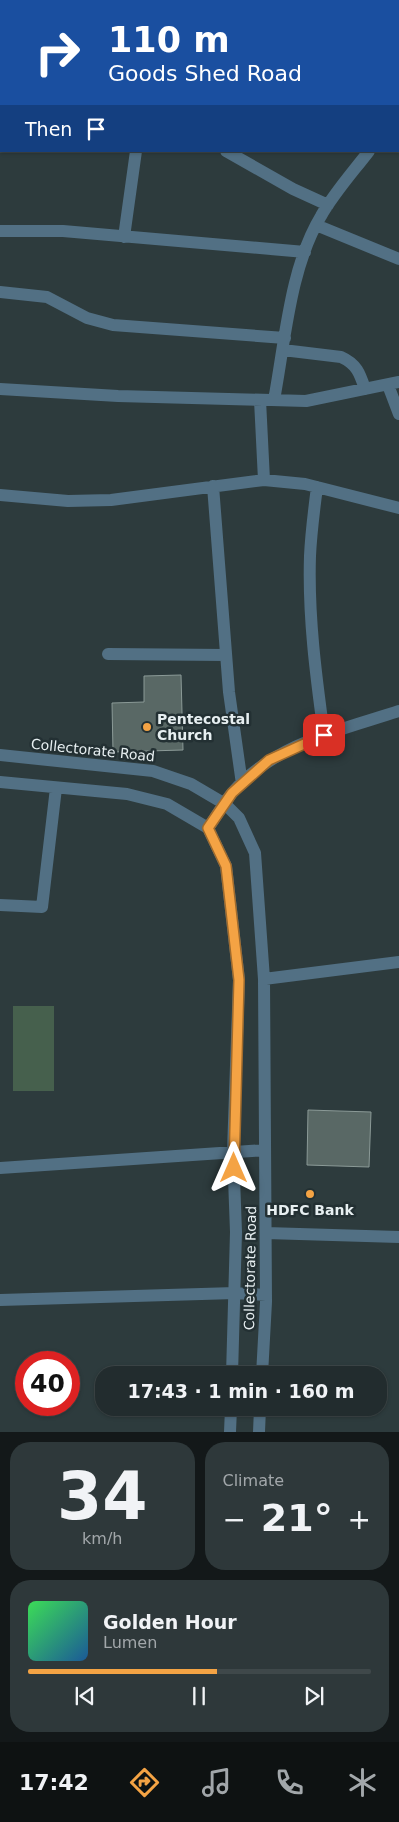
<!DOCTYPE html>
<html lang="en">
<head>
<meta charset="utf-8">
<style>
	body { margin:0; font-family:"DejaVu Sans",sans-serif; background:#2e383a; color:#f1f3f6; height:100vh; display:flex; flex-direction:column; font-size:19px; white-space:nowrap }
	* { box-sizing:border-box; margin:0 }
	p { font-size:16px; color:#a2a7aa }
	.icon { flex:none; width:28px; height:28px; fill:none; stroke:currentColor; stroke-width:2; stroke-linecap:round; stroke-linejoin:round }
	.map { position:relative; height:1432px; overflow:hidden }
	.side { display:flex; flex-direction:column; gap:10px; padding:10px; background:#131819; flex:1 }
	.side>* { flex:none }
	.guide { position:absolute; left:0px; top:0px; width:400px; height:152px; box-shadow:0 1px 4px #0004,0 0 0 1px #3f484a; background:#1a4fa0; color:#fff; overflow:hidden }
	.speed { position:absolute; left:15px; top:1351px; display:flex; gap:10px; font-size:25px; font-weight:700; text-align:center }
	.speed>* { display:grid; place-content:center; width:65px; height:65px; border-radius:50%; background:#222c2e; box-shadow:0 1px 4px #0004,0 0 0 1px #3f484a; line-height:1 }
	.speed .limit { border:8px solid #d22; background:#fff; color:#111 }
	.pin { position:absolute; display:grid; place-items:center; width:42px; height:42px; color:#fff; margin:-21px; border-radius:10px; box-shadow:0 2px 8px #0006 }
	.me { position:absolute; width:55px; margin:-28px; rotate:0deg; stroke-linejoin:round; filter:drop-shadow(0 0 4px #0008) }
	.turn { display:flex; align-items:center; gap:18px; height:105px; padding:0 25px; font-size:22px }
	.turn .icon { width:65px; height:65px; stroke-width:2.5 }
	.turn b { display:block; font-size:35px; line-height:42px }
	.then { display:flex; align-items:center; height:48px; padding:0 25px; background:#0003; gap:10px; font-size:19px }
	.big { font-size:38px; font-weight:600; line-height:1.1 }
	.side .tile { flex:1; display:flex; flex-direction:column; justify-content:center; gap:8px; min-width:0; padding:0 18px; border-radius:20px; background:#2e383a }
	.side .dial { align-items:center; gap:0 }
	.dial b { font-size:65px; line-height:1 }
	.song { display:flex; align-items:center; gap:15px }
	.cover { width:60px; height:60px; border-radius:8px; background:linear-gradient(135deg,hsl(130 70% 55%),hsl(210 70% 35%)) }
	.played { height:5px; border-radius:2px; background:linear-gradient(90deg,#f4a344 55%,#3f484a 55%) }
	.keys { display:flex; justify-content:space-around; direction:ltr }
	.heat { display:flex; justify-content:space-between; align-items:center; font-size:28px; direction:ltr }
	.side .tiles { flex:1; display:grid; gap:10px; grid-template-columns:1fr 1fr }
	.tile:last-child { grid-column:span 2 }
	.trip { position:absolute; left:95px; top:1366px; width:292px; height:50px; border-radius:20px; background:#222c2e; box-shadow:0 1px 4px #0004,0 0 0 1px #3f484a; font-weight:600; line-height:50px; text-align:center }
	.tab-bar { display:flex; height:80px; justify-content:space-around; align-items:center; background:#0e1212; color:#a2a7aa }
	.tab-bar .icon { width:35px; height:35px }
	.tab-bar .current { color:#f4a344 }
	.tab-bar b { font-size:22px; color:#f1f3f6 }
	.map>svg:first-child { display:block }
	.green { fill:#46604d }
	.building { fill:#596865; stroke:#8b9a97 }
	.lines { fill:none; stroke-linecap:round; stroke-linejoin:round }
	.minor { stroke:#527084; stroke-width:12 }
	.route-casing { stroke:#9f6a2c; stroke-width:12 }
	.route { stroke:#f4a344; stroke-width:9 }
	.poi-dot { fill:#f4a344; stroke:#233033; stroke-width:2 }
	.labels { text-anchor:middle; stroke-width:5; stroke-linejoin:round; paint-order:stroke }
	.poi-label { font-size:14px; font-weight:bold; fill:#e7eff1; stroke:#233033; text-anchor:start }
	.street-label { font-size:14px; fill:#e7eff1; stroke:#233033 }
</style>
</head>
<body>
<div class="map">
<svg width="399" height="1432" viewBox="0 0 399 1432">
	<rect width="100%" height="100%" fill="#2d3b3d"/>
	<path class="green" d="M13,1006H54V1091H13Z"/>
	<path class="building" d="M0,5H1V44H0Z
		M181,675L183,750L113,752L112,703L144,702V676Z
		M308,1110L371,1112L369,1167L307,1165Z"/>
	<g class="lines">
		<path class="minor" d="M72,0L73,1
			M239,0V1
			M385,1V0
			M0,116L1,117
			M226,151L293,189L328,205
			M316,225L399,259
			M0,231H63L305,252
			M124,237L136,151
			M0,292L47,297L87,318L113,325L285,338
			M283,350L341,357C357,364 360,374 365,389
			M388,385L399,414
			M0,389L118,396L306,401L399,382
			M260,400L264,480
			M274,400C285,342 290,267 321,216C334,193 353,172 369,151
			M213,486L229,692L242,784
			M317,487C314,510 311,533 310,556C308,616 316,676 324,735
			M0,495L68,501L111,500L264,480L305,484L399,508
			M108,654L226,655
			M0,755L153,771L191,784L225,804L239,818L255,853L264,979L266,1302L262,1375
			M0,782L127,794L167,804L208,828L226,866L239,980L233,1151L236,1232L232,1375
			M208,828C216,817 223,804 232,793C273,744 341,730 399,711
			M0,905L42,907L56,788
			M264,979L399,962
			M0,1168L265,1150
			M266,1233L399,1237
			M0,1300L235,1293L266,1295
			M230,1432L231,1408
			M259,1432L260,1408"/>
	</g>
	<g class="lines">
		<g class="route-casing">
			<path id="route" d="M234,1168L239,980L226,866L208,828L232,793L269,760L324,735"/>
		</g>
		<use href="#route" class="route"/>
	</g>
	<g class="poi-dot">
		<circle cx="147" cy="727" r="5"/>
		<circle cx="310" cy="1194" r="5"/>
	</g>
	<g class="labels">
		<g class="poi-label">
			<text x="157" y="724">Pentecostal<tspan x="157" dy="16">Church</tspan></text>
			<text x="310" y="1215" text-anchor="middle">HDFC Bank</text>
		</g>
		<g class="street-label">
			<text transform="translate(93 750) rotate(6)" y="5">Collectorate Road</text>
			<text transform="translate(250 1268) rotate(-89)" y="5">Collectorate Road</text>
		</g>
	</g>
</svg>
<div class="speed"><div class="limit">40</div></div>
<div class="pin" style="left:324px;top:735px;background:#d93025"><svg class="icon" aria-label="arrive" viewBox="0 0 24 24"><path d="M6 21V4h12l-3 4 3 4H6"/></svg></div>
<svg class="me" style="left:234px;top:1168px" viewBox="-20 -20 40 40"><path d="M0-17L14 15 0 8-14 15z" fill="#f4a344" stroke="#fff" stroke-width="4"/></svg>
<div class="trip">17:43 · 1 min · 160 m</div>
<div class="guide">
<div class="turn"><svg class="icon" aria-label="right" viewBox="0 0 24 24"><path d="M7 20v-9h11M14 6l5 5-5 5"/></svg><div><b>110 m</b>Goods Shed Road</div></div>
<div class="then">Then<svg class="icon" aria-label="arrive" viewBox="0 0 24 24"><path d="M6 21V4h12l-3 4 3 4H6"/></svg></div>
</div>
</div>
<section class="side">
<div class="tiles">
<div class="tile dial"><b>34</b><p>km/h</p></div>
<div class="tile"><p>Climate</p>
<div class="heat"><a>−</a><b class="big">21°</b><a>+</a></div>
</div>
<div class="tile">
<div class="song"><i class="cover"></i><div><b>Golden Hour</b><p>Lumen</p></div></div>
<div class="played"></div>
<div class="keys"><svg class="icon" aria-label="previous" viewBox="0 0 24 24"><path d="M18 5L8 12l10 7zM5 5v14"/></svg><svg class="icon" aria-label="pause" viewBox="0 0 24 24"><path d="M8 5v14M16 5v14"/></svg><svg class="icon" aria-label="next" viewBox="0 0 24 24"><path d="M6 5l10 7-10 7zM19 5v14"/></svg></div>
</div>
</div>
</section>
<nav class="tab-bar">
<b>17:42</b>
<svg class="icon current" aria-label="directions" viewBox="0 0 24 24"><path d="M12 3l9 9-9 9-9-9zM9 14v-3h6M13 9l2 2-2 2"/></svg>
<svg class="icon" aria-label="music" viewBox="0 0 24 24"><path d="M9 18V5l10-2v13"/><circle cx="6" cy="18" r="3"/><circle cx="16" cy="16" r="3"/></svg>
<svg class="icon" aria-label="phone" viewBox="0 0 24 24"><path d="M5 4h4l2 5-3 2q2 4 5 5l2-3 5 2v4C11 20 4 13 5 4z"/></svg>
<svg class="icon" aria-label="climate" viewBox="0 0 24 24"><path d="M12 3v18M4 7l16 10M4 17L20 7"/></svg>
</nav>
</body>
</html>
